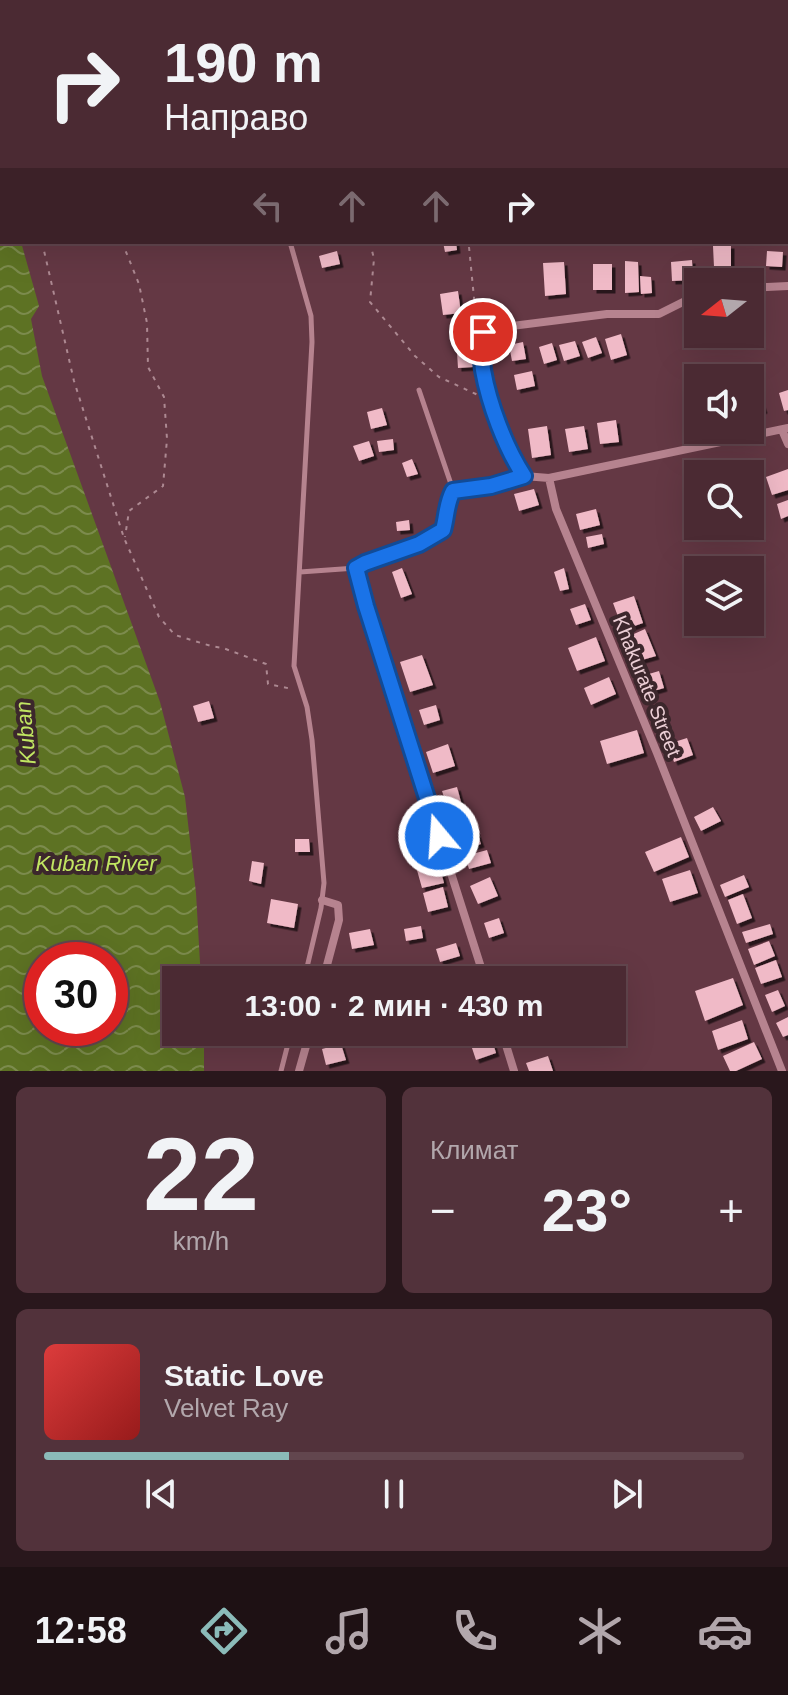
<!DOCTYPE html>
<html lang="ru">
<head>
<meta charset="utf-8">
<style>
	body { margin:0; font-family:Helvetica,sans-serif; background:#52323b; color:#f1f3f6; height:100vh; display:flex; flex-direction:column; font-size:30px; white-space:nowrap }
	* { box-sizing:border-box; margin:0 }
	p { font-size:26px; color:#b2a7ac }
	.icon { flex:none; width:44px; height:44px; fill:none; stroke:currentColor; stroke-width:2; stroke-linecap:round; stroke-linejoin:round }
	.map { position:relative; height:1071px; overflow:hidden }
	.details { display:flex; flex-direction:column; gap:16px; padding:16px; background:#29171c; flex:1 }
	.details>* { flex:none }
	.banner { position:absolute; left:0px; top:0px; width:788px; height:244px; box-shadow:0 8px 32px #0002,0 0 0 2px #62464e; background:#4b2a33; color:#f1f3f6; overflow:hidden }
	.needle { width:52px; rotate:253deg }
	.controls { position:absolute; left:684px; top:268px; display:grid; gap:16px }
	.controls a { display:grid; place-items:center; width:80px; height:80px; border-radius:0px; background:#4b2a33; box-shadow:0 8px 32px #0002,0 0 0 2px #62464e; font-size:40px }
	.speed { position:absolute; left:24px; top:942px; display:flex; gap:16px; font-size:40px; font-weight:700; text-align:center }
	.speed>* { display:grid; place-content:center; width:104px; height:104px; border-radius:50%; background:#4b2a33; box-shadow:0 8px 32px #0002,0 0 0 2px #62464e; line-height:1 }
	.speed .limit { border:12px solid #d22; background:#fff; color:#111 }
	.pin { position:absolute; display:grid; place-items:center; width:68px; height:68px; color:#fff; margin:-34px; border:4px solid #fff; border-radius:50%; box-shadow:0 2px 8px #0007 }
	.me { position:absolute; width:88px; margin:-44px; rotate:342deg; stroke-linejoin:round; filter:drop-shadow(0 0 6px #0008) }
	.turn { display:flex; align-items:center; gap:28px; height:168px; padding:0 32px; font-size:36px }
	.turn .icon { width:104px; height:104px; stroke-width:2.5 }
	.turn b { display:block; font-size:56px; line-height:68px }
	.lanes { display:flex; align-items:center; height:76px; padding:0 32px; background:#0003; justify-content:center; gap:40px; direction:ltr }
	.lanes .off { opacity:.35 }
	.big { font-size:60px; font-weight:800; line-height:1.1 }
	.details .card { flex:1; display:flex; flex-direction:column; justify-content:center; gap:12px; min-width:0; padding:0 28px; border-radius:12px; background:#52323b }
	.details .dial { align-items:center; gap:0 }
	.dial b { font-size:104px; line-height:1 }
	.song { display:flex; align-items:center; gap:24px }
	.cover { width:96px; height:96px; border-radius:12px; background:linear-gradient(135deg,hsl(0 70% 55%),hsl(0 70% 35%)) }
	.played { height:8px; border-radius:4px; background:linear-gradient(90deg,#8bbbb9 35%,#62464e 35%) }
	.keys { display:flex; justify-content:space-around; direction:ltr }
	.heat { display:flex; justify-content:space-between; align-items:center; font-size:44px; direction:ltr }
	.details .tiles { flex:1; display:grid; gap:16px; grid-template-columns:1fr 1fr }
	.card:last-child { grid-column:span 2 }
	.trip { position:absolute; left:162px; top:966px; width:464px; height:80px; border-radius:0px; background:#4b2a33; box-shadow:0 8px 32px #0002,0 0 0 2px #62464e; font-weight:800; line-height:80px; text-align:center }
	.menu { display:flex; height:128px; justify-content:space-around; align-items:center; background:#1e1114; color:#b2a7ac }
	.menu .icon { width:56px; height:56px }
	.menu .active { color:#8bbbb9 }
	.menu b { font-size:36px; color:#f1f3f6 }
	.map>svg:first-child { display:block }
	.water { fill:url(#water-waves); fill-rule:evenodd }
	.building { fill:#f0bac7; filter:url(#shadow) }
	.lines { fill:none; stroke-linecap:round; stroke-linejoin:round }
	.path { stroke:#ad8992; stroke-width:2; stroke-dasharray:4 6; stroke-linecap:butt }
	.lane { stroke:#b6838f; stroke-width:5 }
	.street { stroke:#b6838f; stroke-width:8 }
	.route-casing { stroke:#114b97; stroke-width:20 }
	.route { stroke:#1a73e8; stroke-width:14 }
	.labels { text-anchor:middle; stroke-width:8; stroke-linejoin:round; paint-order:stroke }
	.street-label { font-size:20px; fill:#eccfd6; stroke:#3c272c }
	.water-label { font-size:22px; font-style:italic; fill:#c1e662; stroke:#3c272c }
</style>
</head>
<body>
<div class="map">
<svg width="788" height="1071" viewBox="0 0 788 1071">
	<defs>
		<pattern id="water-waves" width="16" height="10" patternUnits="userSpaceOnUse" patternTransform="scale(2)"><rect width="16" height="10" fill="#5d7223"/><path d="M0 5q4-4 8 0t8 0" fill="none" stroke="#7c8b4d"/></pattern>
		<filter id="shadow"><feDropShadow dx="3.5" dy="3.5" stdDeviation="0" flood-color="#0009"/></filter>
	</defs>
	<rect width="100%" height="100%" fill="#643844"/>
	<path class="water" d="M0,132L2,139V242H21L39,306L31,319L42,376L160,702L185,797L196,893L201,980H176V1032H204V1071H0ZM42,960H110V1028H42Z"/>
	<path class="building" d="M443,242H456L457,250L445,252Z
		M731,245V266L714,267L713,246Z
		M337,251L340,264L322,268L319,256Z
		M767,251L783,252L782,267L766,266Z
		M692,260L693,280L672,281L671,262Z
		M625,261L638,262L639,292L625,293Z
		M564,262L566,294L545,296L543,263Z
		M593,264H612V290H593Z
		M640,276L651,277L652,293L641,294Z
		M458,291L461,313L443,315L440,294Z
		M621,334L627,355L611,360L605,339Z
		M596,337L602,353L588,358L582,342Z
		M575,341L580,356L564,361L559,345Z
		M523,342L526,359L512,361L509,345Z
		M552,343L557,360L544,364L539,347Z
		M472,351L473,367L458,368L457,352Z
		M532,371L535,386L517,390L514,375Z
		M788,390V410L784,411L779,393Z
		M758,392L764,410L752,414L750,394Z
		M698,398V428H697L689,401Z
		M382,408L387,425L371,429L367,412Z
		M616,420L619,442L600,444L597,423Z
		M547,426L551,455L532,458L528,429Z
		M584,426L588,449L569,452L565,429Z
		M393,439L394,450L379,452L377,441Z
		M369,441L374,456L359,461L353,446Z
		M412,459L418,474L407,477L402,463Z
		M788,469V490L772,495L766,477Z
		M534,489L539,505L519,511L514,494Z
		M788,500V516L781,519L777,504Z
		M596,509L600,525L580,530L576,514Z
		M409,520L410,530L397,531L396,522Z
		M602,534L604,544L588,548L586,537Z
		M402,568L412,594L401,598L392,572Z
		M564,568L569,589L560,591L554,572Z
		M634,596L643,623L623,630L613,603Z
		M585,604L591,620L576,625L570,609Z
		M645,629L656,656L635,662L625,638Z
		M596,637L605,661L577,671L568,648Z
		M422,655L433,685L410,692L400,662Z
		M659,671L664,688L647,693L642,676Z
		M609,677L616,694L591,705L584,688Z
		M209,701L214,718L198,722L193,706Z
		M436,705L440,720L424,725L419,710Z
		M637,730L644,753L607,764L600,741Z
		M687,738L693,755L674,762L668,744Z
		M448,744L455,766L433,773L426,752Z
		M457,787L461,802L447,806L442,791Z
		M713,807L721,821L701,831L694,817Z
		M462,808L468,821L455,826L449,814Z
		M476,830L481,844L460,851L456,836Z
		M681,837L689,857L654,872L645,852Z
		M295,839H309L310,852H295Z
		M487,850L491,863L469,869L465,856Z
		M437,857L444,883L422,888L415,863Z
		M252,861L264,863L261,884L249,881Z
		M690,870L698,893L670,902L662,879Z
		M744,875L749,887L725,897L720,885Z
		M490,877L498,896L478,904L470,886Z
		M443,887L448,907L428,912L423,893Z
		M743,894L752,918L737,924L728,900Z
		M271,899L298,904L294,928L267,923Z
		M499,918L504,933L489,938L484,923Z
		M770,924L773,934L746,943L742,932Z
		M421,926L423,938L406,941L404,929Z
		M370,929L374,945L352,949L349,933Z
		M769,941L775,956L754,965L748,949Z
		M456,943L460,956L440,962L436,949Z
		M776,960L782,977L761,984L755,968Z
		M516,965L521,980H498L495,972Z
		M733,978L743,1005L705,1021L695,991Z
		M778,990L785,1006L772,1012L765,995Z
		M788,1017V1035L783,1037L776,1023Z
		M742,1020L748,1039L718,1050L712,1031Z
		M491,1037L496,1053L476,1060L470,1042Z
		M754,1042L762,1059L736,1071H730L723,1056Z
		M341,1044L346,1060L326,1065L322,1049Z
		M548,1056L553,1071H529L526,1063Z"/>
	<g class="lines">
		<path class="path" d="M33,0L34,2
			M0,78L2,84
			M42,242L74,381L124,538L159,617L175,635L211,646L223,648L266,664L268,684L292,689
			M122,242L139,284L147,323L148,367L164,397L167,439L163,486L129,511L125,537
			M370,242L374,259L370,302L415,356L439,377L478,395
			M469,247L475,308L480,323"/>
		<path class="lane" d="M236,0L237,2
			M307,0L308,2
			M525,0V2
			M786,5H788
			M290,242L311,316L312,342L294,666L307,707L312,740L324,883L321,908L304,980
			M419,390L453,490
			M300,572L356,568
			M281,1071L291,1032"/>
		<path class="street" d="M786,132L788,133
			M750,288L788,286
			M698,298L685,301L659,314H607L504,327L483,332C482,344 481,358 483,370C489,404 505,447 524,476L549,478L788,428
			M782,430L788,444
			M549,478L556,509L657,753L782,1071
			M322,900L338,905L339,920L323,980
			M485,980L366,606L356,568L365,563L419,544L443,530C447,516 446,504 453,491L491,486L524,476
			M502,1032L514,1071
			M299,1071L310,1032"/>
	</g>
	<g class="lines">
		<g class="route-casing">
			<path id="route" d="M439,836L366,606L356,568L365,563L419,544L443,530C447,516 446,504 453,491L491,486L524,476C505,447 489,404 483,370C481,358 483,345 483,332"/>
		</g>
		<use href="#route" class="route"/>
	</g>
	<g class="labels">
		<g class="street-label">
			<text transform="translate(647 686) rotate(68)" y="7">Khakurate Street</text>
		</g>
		<g class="water-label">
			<text transform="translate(25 733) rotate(-95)" y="8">Kuban</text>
			<text x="96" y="871">Kuban River</text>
		</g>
	</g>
</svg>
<div class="controls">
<a><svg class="needle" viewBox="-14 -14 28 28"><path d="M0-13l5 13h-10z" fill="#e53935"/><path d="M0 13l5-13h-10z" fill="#b2a7ac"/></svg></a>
<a><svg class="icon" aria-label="sound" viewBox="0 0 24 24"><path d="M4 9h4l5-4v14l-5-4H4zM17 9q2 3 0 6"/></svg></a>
<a><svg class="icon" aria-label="search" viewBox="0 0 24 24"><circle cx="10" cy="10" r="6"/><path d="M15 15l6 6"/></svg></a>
<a><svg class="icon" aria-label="layers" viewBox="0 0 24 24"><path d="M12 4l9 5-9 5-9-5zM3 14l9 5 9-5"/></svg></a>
</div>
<div class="speed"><div class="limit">30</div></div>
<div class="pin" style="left:483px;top:332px;background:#d93025"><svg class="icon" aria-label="arrive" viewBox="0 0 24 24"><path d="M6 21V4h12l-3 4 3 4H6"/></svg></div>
<svg class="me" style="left:439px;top:836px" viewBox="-20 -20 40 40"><circle r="17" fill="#1a73e8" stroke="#fff" stroke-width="3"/><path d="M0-11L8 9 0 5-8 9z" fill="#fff"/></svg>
<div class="trip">13:00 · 2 мин · 430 m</div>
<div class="banner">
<div class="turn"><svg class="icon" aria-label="right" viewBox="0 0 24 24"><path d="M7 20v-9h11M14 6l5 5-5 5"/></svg><div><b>190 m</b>Направо</div></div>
<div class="lanes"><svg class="icon off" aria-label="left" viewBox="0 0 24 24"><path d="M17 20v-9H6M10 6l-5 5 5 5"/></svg><svg class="icon off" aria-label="ahead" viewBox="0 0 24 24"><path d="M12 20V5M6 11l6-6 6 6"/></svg><svg class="icon off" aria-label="ahead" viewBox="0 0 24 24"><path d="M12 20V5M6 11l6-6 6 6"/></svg><svg class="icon" aria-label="right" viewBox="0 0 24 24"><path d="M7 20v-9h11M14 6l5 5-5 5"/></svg></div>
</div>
</div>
<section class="details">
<div class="tiles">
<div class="card dial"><b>22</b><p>km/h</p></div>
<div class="card"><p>Климат</p>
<div class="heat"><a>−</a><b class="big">23°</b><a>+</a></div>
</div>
<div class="card">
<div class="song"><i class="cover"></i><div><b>Static Love</b><p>Velvet Ray</p></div></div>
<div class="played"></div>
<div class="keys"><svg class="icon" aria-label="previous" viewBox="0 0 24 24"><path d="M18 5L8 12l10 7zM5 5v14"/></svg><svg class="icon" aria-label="pause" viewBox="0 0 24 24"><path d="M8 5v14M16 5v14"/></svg><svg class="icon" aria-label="next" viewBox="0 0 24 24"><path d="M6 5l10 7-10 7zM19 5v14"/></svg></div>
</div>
</div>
</section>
<nav class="menu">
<b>12:58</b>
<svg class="icon active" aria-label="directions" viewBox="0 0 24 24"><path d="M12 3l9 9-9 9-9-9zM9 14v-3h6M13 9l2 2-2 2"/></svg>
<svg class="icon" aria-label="music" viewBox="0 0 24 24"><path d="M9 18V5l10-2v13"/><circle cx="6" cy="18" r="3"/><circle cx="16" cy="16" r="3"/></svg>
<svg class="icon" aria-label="phone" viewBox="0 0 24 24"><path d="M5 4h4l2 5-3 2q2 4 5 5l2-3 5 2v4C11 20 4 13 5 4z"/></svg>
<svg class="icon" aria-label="climate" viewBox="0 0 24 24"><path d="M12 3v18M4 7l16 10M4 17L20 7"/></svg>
<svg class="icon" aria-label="car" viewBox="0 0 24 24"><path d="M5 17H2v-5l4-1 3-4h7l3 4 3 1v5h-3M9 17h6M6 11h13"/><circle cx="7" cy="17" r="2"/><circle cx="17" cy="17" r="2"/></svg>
</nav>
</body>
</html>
